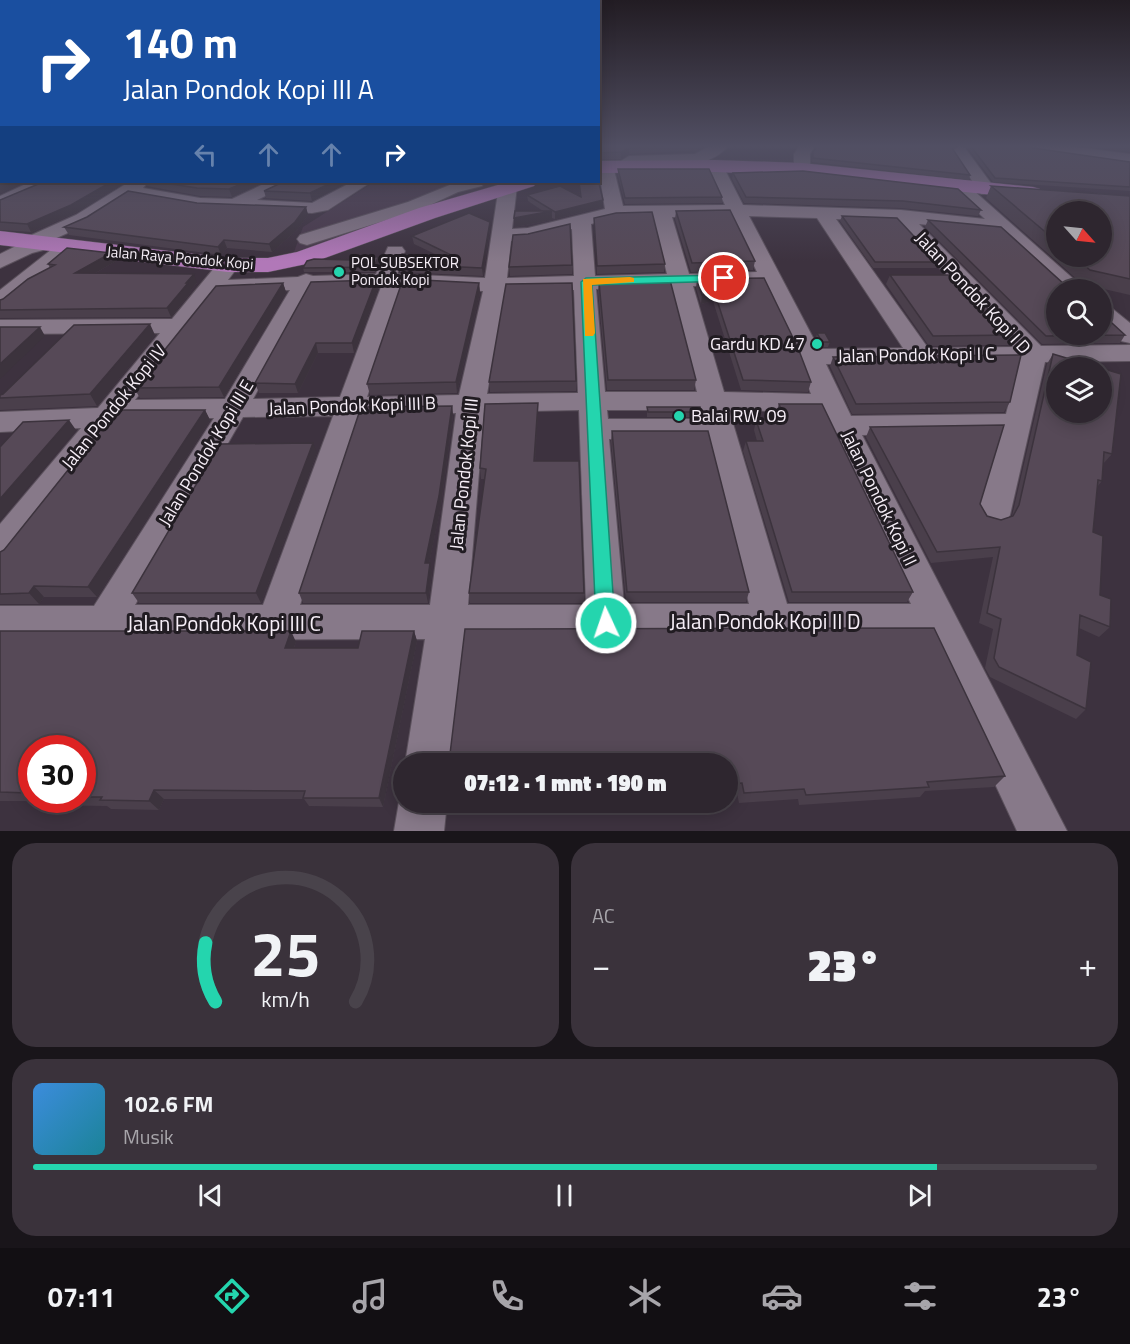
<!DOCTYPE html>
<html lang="id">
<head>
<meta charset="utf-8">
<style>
	body { margin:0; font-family:"Titillium Web",sans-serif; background:#3a323b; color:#f1f3f6; height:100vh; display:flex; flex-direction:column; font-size:22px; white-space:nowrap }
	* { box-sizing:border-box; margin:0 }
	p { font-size:20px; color:#a7a5aa }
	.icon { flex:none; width:33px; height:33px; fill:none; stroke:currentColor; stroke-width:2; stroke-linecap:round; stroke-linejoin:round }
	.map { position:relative; height:831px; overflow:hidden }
	.side { display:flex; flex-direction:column; gap:12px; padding:12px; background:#19151a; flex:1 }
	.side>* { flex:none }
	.hud { position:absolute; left:0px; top:0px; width:600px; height:183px; box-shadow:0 3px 15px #0003,0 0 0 2px #49434b; background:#1a4fa0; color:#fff; overflow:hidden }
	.needle { width:39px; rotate:117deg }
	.controls { position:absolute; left:1046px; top:201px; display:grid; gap:12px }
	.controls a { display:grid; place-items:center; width:66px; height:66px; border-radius:50%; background:#2e262f; box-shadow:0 3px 15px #0003,0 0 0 2px #49434b; font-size:30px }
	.speed { position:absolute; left:18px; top:735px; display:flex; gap:12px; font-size:30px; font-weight:700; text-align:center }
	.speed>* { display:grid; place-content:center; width:78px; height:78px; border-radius:50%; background:#2e262f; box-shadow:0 3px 15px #0003,0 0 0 2px #49434b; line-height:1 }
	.speed .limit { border:9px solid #d22; background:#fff; color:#111 }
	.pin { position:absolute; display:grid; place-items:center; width:51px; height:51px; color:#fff; margin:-26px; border:3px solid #fff; border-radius:50%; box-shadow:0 2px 6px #0007 }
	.me { position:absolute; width:66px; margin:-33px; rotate:357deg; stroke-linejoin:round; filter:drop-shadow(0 0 4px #0008) }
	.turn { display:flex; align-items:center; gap:21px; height:126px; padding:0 24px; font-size:27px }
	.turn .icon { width:78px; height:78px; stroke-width:2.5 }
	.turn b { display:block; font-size:42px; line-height:51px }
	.lanes { display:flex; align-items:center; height:57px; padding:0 24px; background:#0003; justify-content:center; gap:30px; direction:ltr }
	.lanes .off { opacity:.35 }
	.big { font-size:45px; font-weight:800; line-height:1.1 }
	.side .card { flex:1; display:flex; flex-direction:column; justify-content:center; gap:9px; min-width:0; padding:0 21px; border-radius:24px; background:#3a323b }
	.side .dial { align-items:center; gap:0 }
	.dial svg { height:156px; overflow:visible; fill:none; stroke:#49434b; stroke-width:7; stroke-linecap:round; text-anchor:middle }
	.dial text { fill:#f1f3f6; stroke:none }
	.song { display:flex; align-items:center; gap:18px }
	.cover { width:72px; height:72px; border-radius:9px; background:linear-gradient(135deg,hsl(210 70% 55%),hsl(190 70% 35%)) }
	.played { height:6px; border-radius:3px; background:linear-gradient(90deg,#24d5ae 85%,#49434b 85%) }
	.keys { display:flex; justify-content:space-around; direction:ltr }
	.heat { display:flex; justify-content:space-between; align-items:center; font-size:33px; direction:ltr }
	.side .tiles { flex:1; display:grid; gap:12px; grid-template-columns:1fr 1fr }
	.card:last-child { grid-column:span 2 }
	.trip { position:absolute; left:393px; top:753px; width:345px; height:60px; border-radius:30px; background:#2e262f; box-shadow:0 3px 15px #0003,0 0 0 2px #49434b; font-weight:800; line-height:60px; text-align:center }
	.dock { display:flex; height:96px; justify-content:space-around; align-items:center; background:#120f13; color:#a7a5aa }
	.dock .icon { width:42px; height:42px }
	.dock .selected { color:#24d5ae }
	.dock b { font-size:27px; color:#f1f3f6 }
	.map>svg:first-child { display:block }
	.built { fill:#49394b }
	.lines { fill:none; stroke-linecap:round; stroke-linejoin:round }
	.minor-casing { stroke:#5b515c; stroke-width:2 }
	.major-casing { stroke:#5b515c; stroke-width:1 }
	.minor { fill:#877989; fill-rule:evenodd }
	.major { fill:#b178b8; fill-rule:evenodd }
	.wall { fill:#4a3f4b; fill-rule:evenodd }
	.shaded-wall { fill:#3c333d }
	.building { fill:#564957; stroke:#3c333d; stroke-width:1.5 }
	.route { fill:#24d5ae; stroke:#178a71; stroke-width:1.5 }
	.slow { fill:#f59e0b }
	.poi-dot { fill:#24d5ae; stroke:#211c22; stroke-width:2 }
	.labels { text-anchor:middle; stroke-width:6; stroke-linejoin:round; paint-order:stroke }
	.far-street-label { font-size:15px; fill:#f7eff8; stroke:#211c22 }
	.far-poi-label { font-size:15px; fill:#f7eff8; stroke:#211c22; text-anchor:start }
	.street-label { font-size:18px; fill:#f7eff8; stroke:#211c22 }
	.poi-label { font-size:18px; fill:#f7eff8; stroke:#211c22; text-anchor:end }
	.near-street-label { font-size:21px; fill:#f7eff8; stroke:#211c22 }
</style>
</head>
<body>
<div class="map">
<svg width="1130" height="831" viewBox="0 0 1130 831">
	<rect width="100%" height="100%" fill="#3d323f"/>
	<path class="built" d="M374,182H529L294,252L303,227Z"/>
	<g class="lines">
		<g class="minor-casing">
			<path id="minor" d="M712,145H729C707,173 660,165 629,166L621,161L629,156L695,154Z
				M800,145H815L810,154V169L802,174L794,169V154Z
				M1023,145H1061L1130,154V164L1031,150Z
				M960,146L965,148L993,186L996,190L993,194H981L952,151Z
				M605,161L613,166L623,206L725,205L707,166L715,161L723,166L743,205L901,210L985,219L958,194L961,190H973L1086,290H1061L999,232L919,224L1041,346L1130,345V361L1045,362L1010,515L1005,524L993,528L981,524L976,515L1001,433L862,435L1067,831H1017L927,638L465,639L451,764H405L425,639L0,640V606H94L214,418H121L12,559L0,563V524L81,428L0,432V412L98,408L160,333L0,334V320L172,319L215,267L223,266L231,267L234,272L228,280L298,277L306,274L313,276L376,274L388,247H402L405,251L397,274L485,278L499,186L502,182H514L517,186L512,229L528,228L605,209L598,164ZM730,216L757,272L689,274L672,217ZM749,216L817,218L903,348L819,349ZM653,217L667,274L595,276L591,224L615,218ZM836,219L896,221L1013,347L928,348ZM572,229L574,276L507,278L511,241L528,240ZM763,285L797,357L811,394L724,392L693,286ZM381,287L340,397L253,399L312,289ZM403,287L483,291L459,395L367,397ZM671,287L697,392H605L596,289ZM290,290L225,399L135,400L218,293ZM574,290L578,393L487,394L505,291ZM1019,362L1006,414L851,416L826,364ZM579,410L586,605H468L484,412ZM607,410H701L703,419H608ZM729,410L820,412L911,604H787ZM456,413L430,605H300L362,415ZM333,416L263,605H135L243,417ZM609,439H708L749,604H624Z
				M30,182H50L48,186L0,208V196Z
				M129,182H148L143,188L200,198L232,199L268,182H288L286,186L257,200L312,203L352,182H371L328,210L312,213L200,208L131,196L90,223L52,240L54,244L51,248L32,253L0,268V254L18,245L25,238L76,215Z
				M457,182H484L482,186L458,192L428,206L436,213L434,217L427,219L412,212L307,245L300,243L297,239L300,235L408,202Z
				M68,240L75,242L78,246L75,250L8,306L0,308V290L61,242Z
				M1101,304L1109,306L1130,323V343L1121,341L1101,323Z
				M404,792V802H447L444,831H394L399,802Z"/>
		</g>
		<g class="major-casing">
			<path id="major" d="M715,160L802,163L1033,187L1040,189L1043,193L1040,197L1033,199L802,175L715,172L598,173V161Z
				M508,182H537L534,186L435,218L311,263L268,272H228L0,245V231L228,258H268L297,252L419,208Z"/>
		</g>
		<use href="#minor" class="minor"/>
		<use href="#major" class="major"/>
	</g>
	<path class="wall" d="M598,145H699L698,150L629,154L621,159H598Z
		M817,145H960L952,148L970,175L969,180L812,162L813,152L817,146Z
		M962,145H1028L1033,148L1130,162V191L993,182L967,147Z
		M1075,145H1130V152Z
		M618,169L722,197V203L625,204L618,175Z
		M733,173L981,210L978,216L901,208L744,203L732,179Z
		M43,182H126L75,213L31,232L0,230V200Z
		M145,182H264L232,197L200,196L147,186Z
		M283,182H349L312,201L266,198L264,191Z
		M579,182H598L602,207L555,219L552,218V220L515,227L543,211L528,201L527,195L580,197Z
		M991,186L1130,196V295L1082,284L986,198ZM1056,212L1101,256H1056Z
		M197,203L306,207L308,215L297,230L272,252L227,248L221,255L69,235L64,227Z
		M676,211L755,261L753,270L691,272L675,219Z
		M842,216L938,262L936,268H873L840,221Z
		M594,218L665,264L664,272L597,274Z
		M928,220L1064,284L1125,335L1120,343L1042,344L925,227Z
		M490,229L483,276L400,272L399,264L437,255L414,244L412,236Z
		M378,257L379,261L375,272H304L303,268Z
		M116,261L94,274L197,283L191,290V292L171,317L0,318V300L3,299L50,268L48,264Z
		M572,265V274L510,276L509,267Z
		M890,275L1013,335L1008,345L929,346L886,284Z
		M764,278L811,382L808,392L741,390L713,301L701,304L696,288L697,279Z
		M599,282L696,380L694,390H607L598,291Z
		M283,283L286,292L224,397L140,398L134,388Z
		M479,283L480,293L457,393L370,395L367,384Z
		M378,289L354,353H318L298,393H259L255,383Z
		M817,333L830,342L828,347H820L816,338Z
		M155,335L97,406L0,410V395Z
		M1053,354L1112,454L1103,464L1102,481L1097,487L1093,532L1100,595L1110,627L1099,637L1079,628L1077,655L1086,709L1076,719L990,677L985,668L993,629L979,623L993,557L931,563L866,437L870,427L980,504L987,516L1001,520L1012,516L1047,364Z
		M833,357L1010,402L1004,412L852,414L830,366Z
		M576,381V391L490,392L489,382Z
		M779,404L913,592L907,602H789L743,451L746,441H757L754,430L756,420H779L776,413Z
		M452,406L453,415L441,506L429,563L432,573L428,603H303L299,593Z
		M647,407L701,412L700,417H647Z
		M205,410L210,420L97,597H44L39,604H0V552Z
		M538,413L535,461L584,593V603H470L469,593L485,479H481L480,468Z
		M612,431L749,592L746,602H626L611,441Z
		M317,453L261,603H139L132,593Z
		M0,631L296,642L294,648H358L414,631L417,641L383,807L309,806L304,799H164L159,810L111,809L107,806L38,805L33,801H0ZM32,748H82V800H32Z
		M728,764L1005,776L994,787L925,791L920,797L799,805L798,799L739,803L737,793L728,794Z
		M447,802H548L449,807Z"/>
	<path class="shaded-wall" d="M952,145H960L951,149Z
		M629,148V154L621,159V152Z
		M6,182H26L0,194V184Z
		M111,182H126L75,213L31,232L27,224Z
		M246,182H264L232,197L229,189Z
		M333,182H349L312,201L310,193Z
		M603,200L602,207L555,219V212Z
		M306,207L308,215L297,230L272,252L269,244Z
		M552,211V220L515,227L514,218Z
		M490,222V229L483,276L482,268Z
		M224,240L227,248L221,255L218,247Z
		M111,253L116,261L80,282L75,273Z
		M378,257L379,261L375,272L374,267Z
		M194,274L197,283L191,290V292L171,317L167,308Z
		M376,280L378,289L354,353L352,343Z
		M283,283L286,292L224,397L219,387Z
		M479,283L480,293L457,393L456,382Z
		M714,291L713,301L701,304L702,295Z
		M150,324L155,335L97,406L90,394Z
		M40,327L45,336L0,379V364Z
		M316,343L318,353L298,393L295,384Z
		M538,403V413L534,471V461Z
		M452,406L453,415L441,506L427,573L425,563Z
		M205,410L210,420L97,597L88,587Z
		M69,420L76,430L0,521V499Z
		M313,443L317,453L261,603L256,593Z
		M430,563L432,573L428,603L426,593Z
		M34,586L44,597L39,604L29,593Z
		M291,631L296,642L290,658L285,648Z
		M414,631L417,641L383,807L379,798Z
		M154,790L164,799L159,810L149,801Z"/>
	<path class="building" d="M0,145H2V182H6L0,184Z
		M598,145H682L629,148L621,152L598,153Z
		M818,145H953L952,148L970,175L813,158V152Z
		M970,145H1028L1033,148L1130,162V187L995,178Z
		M1109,145H1130V147Z
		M618,169H709L722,197L625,198Z
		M803,171L958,189L981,210L903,201L746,197L733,173Z
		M598,179L603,200L555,212L527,195L560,186L581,197L579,182H598Z
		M43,182H111L71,205L27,224L0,222V200Z
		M158,182H246L229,189L197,188Z
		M283,182H333L310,193L264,191Z
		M991,186L1130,196V279L1090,270L1074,256H1101V212H1056V241Z
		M128,191L197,203L306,207L295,222L269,244L224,240L218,247L64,227L87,217Z
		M730,210L755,261L692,263L676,211Z
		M515,211H552L514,218Z
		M652,212L665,264L597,266L594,218L616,213Z
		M469,213L490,222L482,268L399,264L402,254L453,256L412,236Z
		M842,216L897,218L938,262H875Z
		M928,220L1001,227L1064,284L1070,285L1075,290H1056V334H1101V313L1125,335L1046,336Z
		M570,224L572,265L509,267L513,235L528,234Z
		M67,248L111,253L75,273L194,274L186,283H188L167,308L0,310V300L3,299L28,279L55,265L48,264Z
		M355,256L378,257L374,267L303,268L307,261L314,259L352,260Z
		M890,275H956L1013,335L933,336Z
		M764,278L798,348L811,382L743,380L714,291L702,295L697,279Z
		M403,279L479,283L456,382L367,384Z
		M376,280L352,343H316L295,384L255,383L311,282Z
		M670,280L696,380H608L599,282Z
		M283,283L219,387L134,388L216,286Z
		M572,283L576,381L489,382L506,284Z
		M150,324L90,394L0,398V395L3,394L74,325Z
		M0,327H40L0,364Z
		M817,333H825L830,342H822Z
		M1053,354L1100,368H1056V412H1101V368L1121,374L1112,454L1104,452L1102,481L1098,480L1093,532L1103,536L1100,595L1111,599L1110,627L1080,615L1077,655L1091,662L1086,709L999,667L994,658L1001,619L987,613L1000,547L937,552L870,427L1004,425L980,504L987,516L1001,520L1013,516L1019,505Z
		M1021,355L1010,402L856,404L833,357Z
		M538,403L534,461H579L584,593H469L486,469L480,468L485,404Z
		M779,404H822L913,592H792L746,441H763L756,420H785Z
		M452,406L439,496L425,563H430L426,593H299L361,407Z
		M647,407H700L701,412H648Z
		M116,410H205L88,587L34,586L29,593L0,594V552L4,550Z
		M69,420L0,499V447L23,422Z
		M612,431H708L749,592H627Z
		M313,443L256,593H132L220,444Z
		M934,628L1005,776L927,782L929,787L806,795L804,789L744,793L742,783L728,784V764H442L443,756L450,754L465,629Z
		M0,631H291L285,648H358L362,631H414L379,798H303L305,791L154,790L149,801L100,800L102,797H82V748H32V796H26L28,793L0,792Z"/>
	<linearGradient id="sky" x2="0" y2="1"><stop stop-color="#221c23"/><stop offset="0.56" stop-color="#514f63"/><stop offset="1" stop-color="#514f63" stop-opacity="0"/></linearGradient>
	<rect width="1130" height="261" fill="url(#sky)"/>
	<path class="route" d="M724,275L728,276V281L592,285L615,623L612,629L606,631L599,629L596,623L581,282L586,278Z"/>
	<path class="slow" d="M630,277L634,278V282L592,285L595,333L593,336H585L583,279Z"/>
	<g class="poi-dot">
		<circle cx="339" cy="272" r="6"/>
		<circle cx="817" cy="344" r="6"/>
		<circle cx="679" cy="416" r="6"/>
	</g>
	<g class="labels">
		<g class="far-street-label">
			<text transform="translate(180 258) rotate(5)" y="5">Jalan Raya Pondok Kopi</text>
		</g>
		<g class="far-poi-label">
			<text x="351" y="268">POL SUBSEKTOR<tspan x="351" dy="17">Pondok Kopi</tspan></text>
		</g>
		<g class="street-label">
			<text transform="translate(973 293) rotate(47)" y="6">Jalan Pondok Kopi I D</text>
			<text transform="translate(916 355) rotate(-1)" y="6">Jalan Pondok Kopi I C</text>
			<text transform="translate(352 406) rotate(-2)" y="6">Jalan Pondok Kopi III B</text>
			<text transform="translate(114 407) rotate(-51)" y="6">Jalan Pondok Kopi IV</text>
			<text transform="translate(206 453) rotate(-59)" y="6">Jalan Pondok Kopi III E</text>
			<text transform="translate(464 474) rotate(-84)" y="6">Jalan Pondok Kopi III</text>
			<text transform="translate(879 498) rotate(64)" y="6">Jalan Pondok Kopi II</text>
		</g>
		<g class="poi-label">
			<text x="805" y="350">Gardu KD 47</text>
			<text x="691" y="422" text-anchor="start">Balai RW. 09</text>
		</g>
		<g class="near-street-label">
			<text x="765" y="629">Jalan Pondok Kopi II D</text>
			<text x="224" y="631">Jalan Pondok Kopi III C</text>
		</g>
	</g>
</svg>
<div class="controls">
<a><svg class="needle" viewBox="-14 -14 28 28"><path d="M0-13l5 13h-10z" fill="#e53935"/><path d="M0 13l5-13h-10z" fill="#a7a5aa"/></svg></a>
<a><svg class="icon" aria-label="search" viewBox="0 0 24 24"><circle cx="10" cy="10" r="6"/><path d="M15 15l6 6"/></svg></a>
<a><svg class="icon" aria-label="layers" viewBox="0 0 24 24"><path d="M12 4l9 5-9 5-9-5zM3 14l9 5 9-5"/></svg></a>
</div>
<div class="speed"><div class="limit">30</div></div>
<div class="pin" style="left:724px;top:278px;background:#d93025"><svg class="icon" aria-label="arrive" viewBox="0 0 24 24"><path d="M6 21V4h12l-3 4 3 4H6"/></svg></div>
<svg class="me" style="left:606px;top:623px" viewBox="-20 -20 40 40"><circle r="17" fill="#24d5ae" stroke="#fff" stroke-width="3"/><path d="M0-11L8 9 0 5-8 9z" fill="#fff"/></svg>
<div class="trip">07:12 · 1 mnt · 190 m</div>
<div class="hud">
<div class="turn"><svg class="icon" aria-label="right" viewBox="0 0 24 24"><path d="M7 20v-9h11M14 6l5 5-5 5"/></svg><div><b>140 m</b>Jalan Pondok Kopi III A</div></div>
<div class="lanes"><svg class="icon off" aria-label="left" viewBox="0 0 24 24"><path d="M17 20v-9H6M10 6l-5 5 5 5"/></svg><svg class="icon off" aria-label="ahead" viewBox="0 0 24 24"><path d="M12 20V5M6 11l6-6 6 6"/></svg><svg class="icon off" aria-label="ahead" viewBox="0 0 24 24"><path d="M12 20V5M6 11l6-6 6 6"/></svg><svg class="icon" aria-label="right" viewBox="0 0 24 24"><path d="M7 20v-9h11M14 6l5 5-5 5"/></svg></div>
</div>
</div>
<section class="side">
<div class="tiles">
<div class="card dial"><svg viewBox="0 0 100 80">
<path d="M14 69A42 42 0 1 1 86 69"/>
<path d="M14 69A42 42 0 0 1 9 39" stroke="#24d5ae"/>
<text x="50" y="56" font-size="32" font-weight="700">25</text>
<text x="50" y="72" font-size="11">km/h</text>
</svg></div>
<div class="card"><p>AC</p>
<div class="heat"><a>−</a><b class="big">23°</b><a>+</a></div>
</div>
<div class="card">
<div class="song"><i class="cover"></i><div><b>102.6 FM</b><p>Musik</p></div></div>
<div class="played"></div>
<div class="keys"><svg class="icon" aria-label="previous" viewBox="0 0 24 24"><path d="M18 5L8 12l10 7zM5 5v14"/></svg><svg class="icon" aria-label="pause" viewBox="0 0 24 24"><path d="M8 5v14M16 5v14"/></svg><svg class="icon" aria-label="next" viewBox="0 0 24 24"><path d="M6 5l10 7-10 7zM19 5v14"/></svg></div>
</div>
</div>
</section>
<nav class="dock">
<b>07:11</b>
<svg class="icon selected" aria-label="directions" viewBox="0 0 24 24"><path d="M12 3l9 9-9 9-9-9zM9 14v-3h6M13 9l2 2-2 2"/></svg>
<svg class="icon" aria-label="music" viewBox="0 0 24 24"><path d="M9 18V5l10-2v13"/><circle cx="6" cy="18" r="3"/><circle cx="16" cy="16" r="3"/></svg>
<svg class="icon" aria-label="phone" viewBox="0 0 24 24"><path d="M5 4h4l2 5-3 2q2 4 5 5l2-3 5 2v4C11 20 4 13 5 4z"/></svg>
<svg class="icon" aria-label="climate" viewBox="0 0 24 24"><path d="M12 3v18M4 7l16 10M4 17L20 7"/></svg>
<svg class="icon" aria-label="car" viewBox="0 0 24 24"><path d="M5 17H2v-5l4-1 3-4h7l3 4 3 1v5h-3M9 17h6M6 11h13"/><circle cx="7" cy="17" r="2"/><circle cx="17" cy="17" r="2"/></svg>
<svg class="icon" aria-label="filters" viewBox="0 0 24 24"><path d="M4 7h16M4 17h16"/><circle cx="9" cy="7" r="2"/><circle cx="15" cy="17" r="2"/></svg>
<b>23°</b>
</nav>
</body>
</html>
